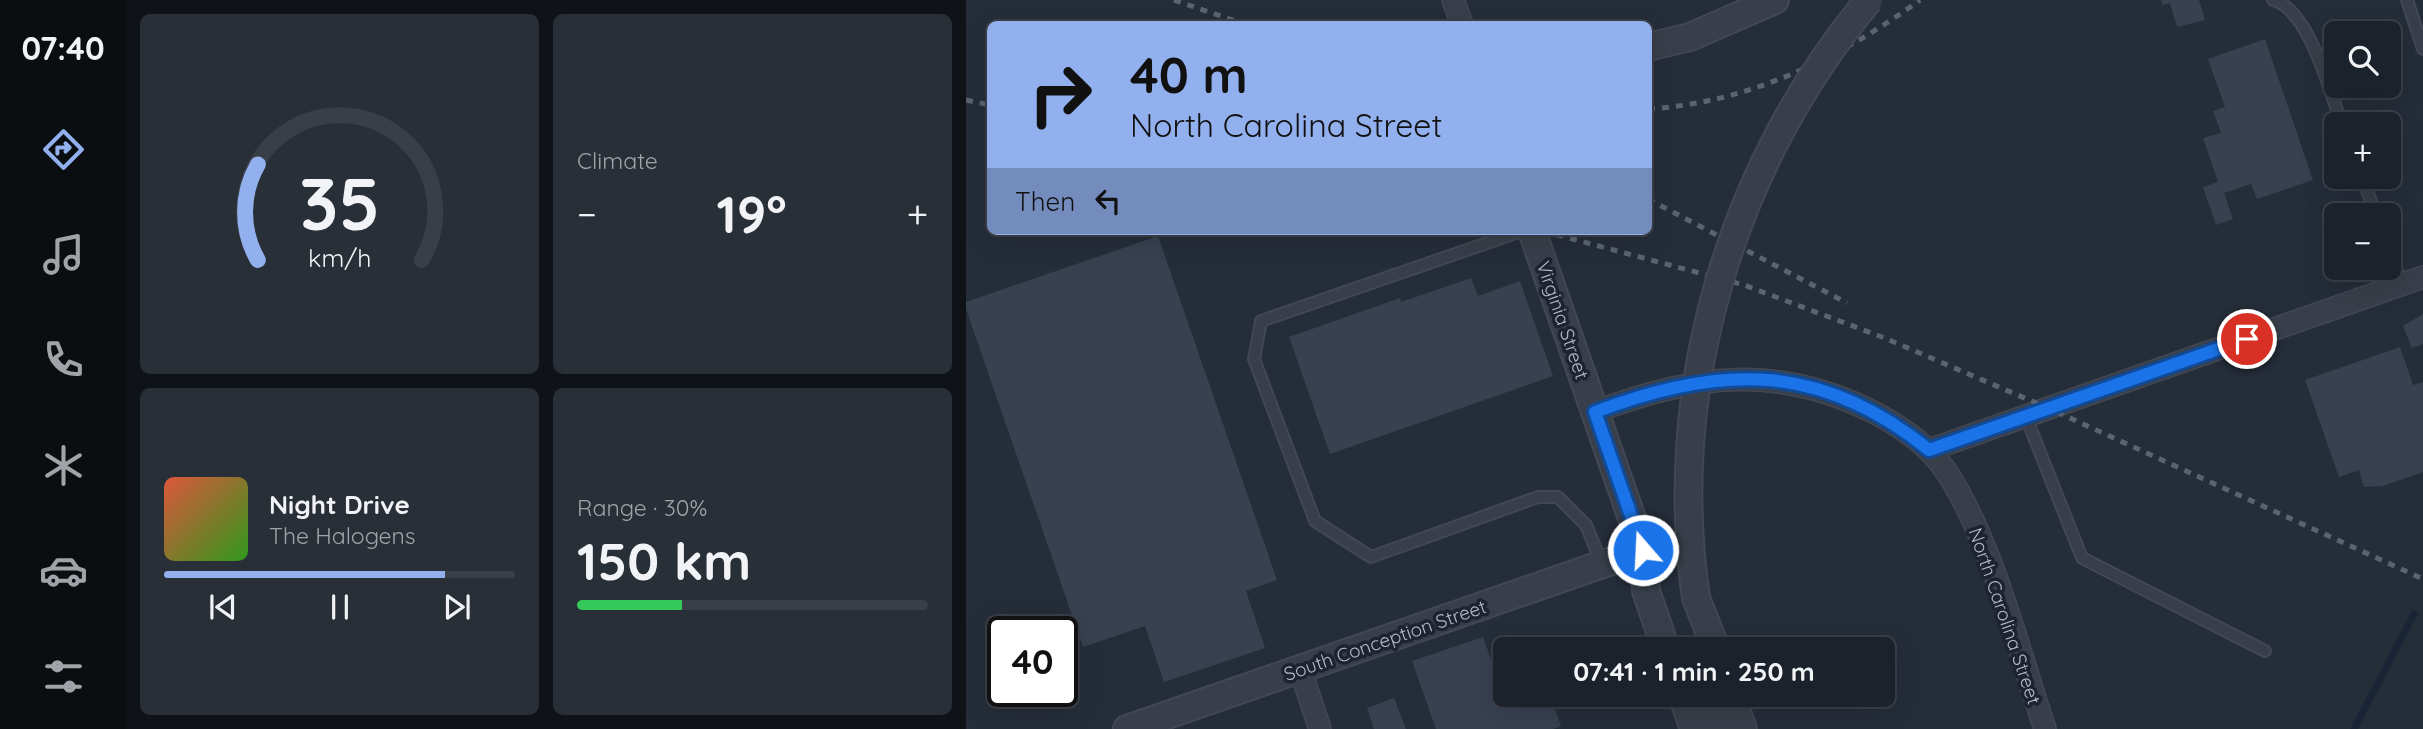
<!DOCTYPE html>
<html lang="en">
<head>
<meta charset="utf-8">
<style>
	body { margin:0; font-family:Quicksand,sans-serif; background:#292f37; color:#f1f3f6; height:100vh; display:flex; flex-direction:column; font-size:26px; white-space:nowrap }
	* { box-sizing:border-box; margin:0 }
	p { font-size:23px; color:#a0a4a9 }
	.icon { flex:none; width:38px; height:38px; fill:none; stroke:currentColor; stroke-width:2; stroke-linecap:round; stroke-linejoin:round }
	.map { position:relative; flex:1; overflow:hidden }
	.sheet { display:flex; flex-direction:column; gap:14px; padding:14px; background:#0f1318; width:840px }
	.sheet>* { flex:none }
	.top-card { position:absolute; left:21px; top:21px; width:665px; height:214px; border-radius:10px; box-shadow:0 7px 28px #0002,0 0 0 2px #3a3f47; background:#91b0ed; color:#111; overflow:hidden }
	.fabs { position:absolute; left:1358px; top:21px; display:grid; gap:14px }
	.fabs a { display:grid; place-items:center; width:77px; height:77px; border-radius:10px; background:#1c222b; box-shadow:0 7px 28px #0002,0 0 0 2px #3a3f47; font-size:35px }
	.speed { position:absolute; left:21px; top:616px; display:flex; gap:14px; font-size:35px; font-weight:700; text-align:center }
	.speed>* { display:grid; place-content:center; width:91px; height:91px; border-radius:50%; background:#1c222b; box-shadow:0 7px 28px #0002,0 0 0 2px #3a3f47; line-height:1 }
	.speed .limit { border:4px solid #111; border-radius:10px; background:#fff; color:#111 }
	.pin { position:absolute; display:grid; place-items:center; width:60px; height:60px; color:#fff; margin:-30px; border:4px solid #fff; border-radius:50%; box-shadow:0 2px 7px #0007 }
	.me { position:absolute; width:77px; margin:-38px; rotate:341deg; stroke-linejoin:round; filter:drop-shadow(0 0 5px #0008) }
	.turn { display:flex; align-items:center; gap:24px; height:147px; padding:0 28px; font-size:32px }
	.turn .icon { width:91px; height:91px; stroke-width:2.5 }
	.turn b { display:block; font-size:49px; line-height:60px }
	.then { display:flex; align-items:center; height:66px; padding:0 28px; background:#0003; gap:14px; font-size:26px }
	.big { font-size:52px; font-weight:800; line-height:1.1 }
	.sheet .widget { flex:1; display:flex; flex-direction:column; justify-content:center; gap:10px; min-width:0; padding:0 24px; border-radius:10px; background:#292f37 }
	.sheet .dial { align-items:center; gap:0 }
	.dial svg { height:182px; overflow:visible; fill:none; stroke:#3a3f47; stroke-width:7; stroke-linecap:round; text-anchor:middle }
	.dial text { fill:#f1f3f6; stroke:none }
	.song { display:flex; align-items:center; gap:21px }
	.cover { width:84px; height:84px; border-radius:10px; background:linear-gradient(135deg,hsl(10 70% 55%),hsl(110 70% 35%)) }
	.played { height:7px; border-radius:4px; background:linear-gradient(90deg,#91b0ed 80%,#3a3f47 80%) }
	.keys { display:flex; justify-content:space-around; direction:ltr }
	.heat { display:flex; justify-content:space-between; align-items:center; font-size:38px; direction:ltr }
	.charge { height:10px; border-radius:5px; background:linear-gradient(90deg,#34c759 30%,#3a3f47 0) }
	.sheet .tiles { flex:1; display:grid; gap:14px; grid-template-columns:repeat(2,1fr) }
	.trip { position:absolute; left:527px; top:637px; width:402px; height:70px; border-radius:10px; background:#1c222b; box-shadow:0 7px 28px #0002,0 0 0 2px #3a3f47; font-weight:800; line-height:70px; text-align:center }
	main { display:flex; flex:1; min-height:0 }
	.menu { display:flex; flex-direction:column; width:126px; justify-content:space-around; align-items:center; background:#0b0e11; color:#a0a4a9 }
	.menu .icon { width:49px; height:49px }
	.menu .on { color:#91b0ed }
	.menu b { font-size:32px; color:#f1f3f6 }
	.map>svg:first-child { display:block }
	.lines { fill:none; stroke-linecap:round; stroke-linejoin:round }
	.stream { stroke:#192436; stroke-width:7 }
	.building { fill:#374150 }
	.service-casing { stroke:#424853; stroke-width:14 }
	.minor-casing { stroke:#424853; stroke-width:24 }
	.tertiary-casing { stroke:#424853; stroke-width:30 }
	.service { stroke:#383f4a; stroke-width:10 }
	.minor { stroke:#383f4a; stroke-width:21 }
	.tertiary { stroke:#383f4a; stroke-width:26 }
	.rail { stroke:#5b6370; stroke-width:5; stroke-dasharray:7 7; stroke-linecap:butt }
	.tertiary-bridge-casing { stroke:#424853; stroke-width:30; stroke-linecap:butt }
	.tertiary-bridge { stroke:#383f4a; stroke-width:26 }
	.route-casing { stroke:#114b97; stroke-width:18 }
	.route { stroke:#1a73e8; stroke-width:12 }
	.labels { text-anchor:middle; stroke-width:7; stroke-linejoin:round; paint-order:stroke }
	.street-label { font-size:19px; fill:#b4bac5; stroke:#1e242f }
</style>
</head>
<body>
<main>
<nav class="menu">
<b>07:40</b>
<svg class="icon on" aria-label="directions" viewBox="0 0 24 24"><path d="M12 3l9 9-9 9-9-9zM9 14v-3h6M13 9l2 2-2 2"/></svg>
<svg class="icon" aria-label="music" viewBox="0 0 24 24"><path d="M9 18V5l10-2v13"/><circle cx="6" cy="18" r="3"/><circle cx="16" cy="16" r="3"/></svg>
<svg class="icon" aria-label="phone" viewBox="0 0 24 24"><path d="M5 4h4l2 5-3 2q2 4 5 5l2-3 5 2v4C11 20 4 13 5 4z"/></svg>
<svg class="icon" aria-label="climate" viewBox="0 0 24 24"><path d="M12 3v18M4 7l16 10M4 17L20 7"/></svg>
<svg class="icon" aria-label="car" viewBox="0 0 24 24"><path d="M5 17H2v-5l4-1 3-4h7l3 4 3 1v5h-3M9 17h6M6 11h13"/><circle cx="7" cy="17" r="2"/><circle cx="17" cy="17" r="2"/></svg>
<svg class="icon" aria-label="filters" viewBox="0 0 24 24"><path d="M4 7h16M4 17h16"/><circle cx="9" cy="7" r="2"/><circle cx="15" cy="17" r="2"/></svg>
</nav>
<section class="sheet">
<div class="tiles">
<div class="widget dial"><svg viewBox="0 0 100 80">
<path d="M14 69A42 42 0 1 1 86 69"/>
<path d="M14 69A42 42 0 0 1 14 27" stroke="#91b0ed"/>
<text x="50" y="56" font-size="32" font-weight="700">35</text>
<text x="50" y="72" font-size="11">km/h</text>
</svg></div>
<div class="widget"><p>Climate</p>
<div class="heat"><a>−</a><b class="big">19°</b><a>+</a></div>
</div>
<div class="widget">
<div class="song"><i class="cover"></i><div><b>Night Drive</b><p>The Halogens</p></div></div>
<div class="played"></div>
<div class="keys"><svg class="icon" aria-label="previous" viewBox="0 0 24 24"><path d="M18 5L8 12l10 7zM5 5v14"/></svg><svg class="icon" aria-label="pause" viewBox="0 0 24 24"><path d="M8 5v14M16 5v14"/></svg><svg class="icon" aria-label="next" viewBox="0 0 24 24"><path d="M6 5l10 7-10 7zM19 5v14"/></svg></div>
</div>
<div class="widget"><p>Range · 30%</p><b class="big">150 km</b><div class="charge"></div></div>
</div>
</section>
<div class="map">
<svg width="1457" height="729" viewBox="0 0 1457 729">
	<rect width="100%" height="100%" fill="#252d39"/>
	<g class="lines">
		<path class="stream" d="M1388,729L1448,614"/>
	</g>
	<path class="building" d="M1195,0H1233L1239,20L1211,27L1204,3L1197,5Z
		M1299,39L1347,180L1291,199L1285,184L1258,193L1267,219L1250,225L1237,187L1252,182L1237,138L1255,133L1247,111L1259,107L1242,59Z
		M192,236L311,580L280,591L299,648L198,682L179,626L117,647L0,309V302Z
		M505,278L512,296L554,281L587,376L364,454L323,337L434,298L435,302Z
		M1457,314V344L1446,348L1437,326Z
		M1434,347L1447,385L1457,382V472L1417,486L1398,487L1393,470L1373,477L1339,380Z
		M517,637L540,702L550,698L553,706L584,695L595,726L587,729H470L446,661Z
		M428,698L440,729H408L401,708Z"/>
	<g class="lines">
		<g class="service-casing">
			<path id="service" d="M1307,0C1344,10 1363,91 1376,124
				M1441,0L1457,49
				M1396,177L1410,215
				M556,231L295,321L288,359L349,521L405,557L572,497H592L620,525L636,564
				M1423,249L1436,285
				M1060,417L1116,558L1299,651"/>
		</g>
		<g class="minor-casing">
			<path id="minor" d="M487,0L496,24
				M629,412C728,374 814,363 911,414C937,428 963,446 980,471C1026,541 1052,649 1079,729
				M963,450L1457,277
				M334,669L354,729"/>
		</g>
		<g class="tertiary-casing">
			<path id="tertiary" d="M682,47L724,37L809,0
				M566,231L677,550L680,591L700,649
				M730,598L750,649
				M716,695L728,729
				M743,695L752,729
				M765,695L777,729
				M161,729L677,550"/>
		</g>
		<use href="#service" class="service"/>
		<use href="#minor" class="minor"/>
		<use href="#tertiary" class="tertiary"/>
		<path class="rail" d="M208,0L278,24
			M0,100L24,105
			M682,109C783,103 874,58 954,0
			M682,199L881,303
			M577,231L778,285L916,337L1082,408L1457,579"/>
		<g class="tertiary-bridge-casing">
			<path id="tertiary-bridge" d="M730,598C699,387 766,163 903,0"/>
		</g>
		<use href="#tertiary-bridge" class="tertiary-bridge"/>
	</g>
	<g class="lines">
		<g class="route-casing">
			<path id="route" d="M677,550L629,412C754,364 855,362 963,450L1281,339"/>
		</g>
		<use href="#route" class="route"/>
	</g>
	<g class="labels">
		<g class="street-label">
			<text transform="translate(597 320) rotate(71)" y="7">Virginia Street</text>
			<text transform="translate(1039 616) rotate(71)" y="7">North Carolina Street</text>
			<text transform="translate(419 640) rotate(-19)" y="7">South Conception Street</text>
		</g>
	</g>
</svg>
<div class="fabs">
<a><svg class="icon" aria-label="search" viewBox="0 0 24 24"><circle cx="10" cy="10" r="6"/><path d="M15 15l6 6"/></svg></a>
<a>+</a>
<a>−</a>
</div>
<div class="speed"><div class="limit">40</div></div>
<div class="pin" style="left:1281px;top:339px;background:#d93025"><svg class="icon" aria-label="arrive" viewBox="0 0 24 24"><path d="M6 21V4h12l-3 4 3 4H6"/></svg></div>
<svg class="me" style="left:677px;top:550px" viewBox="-20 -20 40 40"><circle r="17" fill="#1a73e8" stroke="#fff" stroke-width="3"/><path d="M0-11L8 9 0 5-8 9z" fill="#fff"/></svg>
<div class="trip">07:41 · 1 min · 250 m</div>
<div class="top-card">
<div class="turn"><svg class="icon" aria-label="right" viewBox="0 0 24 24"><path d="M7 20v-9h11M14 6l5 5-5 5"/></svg><div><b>40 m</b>North Carolina Street</div></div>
<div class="then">Then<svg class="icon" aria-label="left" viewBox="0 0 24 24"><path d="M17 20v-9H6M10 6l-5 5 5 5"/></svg></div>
</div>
</div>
</main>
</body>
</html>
